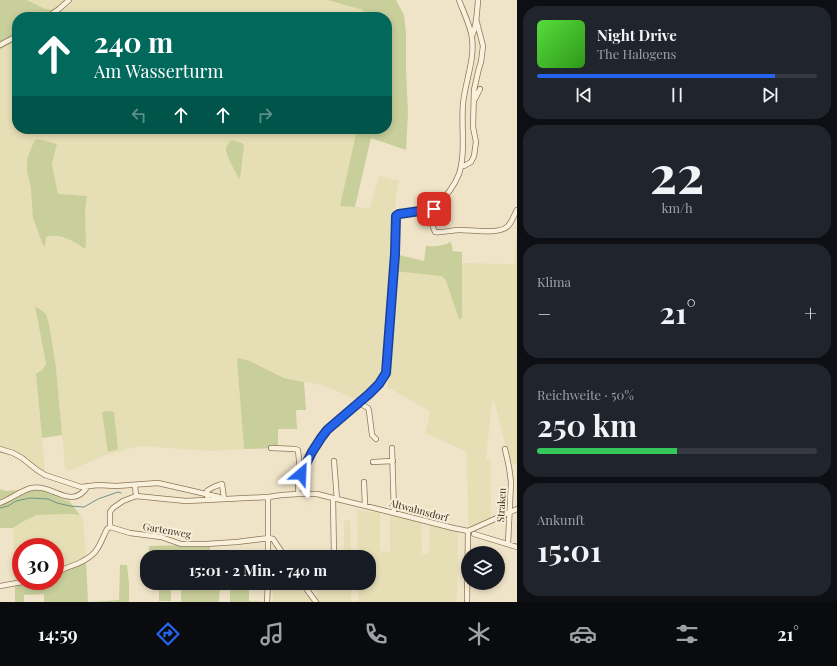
<!DOCTYPE html>
<html lang="de">
<head>
<meta charset="utf-8">
<style>
	body { margin:0; font-family:"Playfair Display",serif; background:#20242c; color:#f1f3f6; height:100vh; display:flex; flex-direction:column; font-size:15px; white-space:nowrap }
	* { box-sizing:border-box; margin:0 }
	p { font-size:13px; color:#9ea1a6 }
	.icon { flex:none; width:22px; height:22px; fill:none; stroke:currentColor; stroke-width:2; stroke-linecap:round; stroke-linejoin:round }
	.map { position:relative; flex:1; overflow:hidden }
	.sheet { display:flex; flex-direction:column; gap:6px; padding:6px; background:#0d0f14; width:320px }
	.sheet>* { flex:none }
	.hud { position:absolute; left:12px; top:12px; width:380px; height:122px; border-radius:16px; box-shadow:0 2px 6px #0003; background:#00695c; color:#fff; overflow:hidden }
	.buttons { position:absolute; left:461px; top:546px; display:grid; gap:8px }
	.buttons a { display:grid; place-items:center; width:44px; height:44px; border-radius:50%; background:#171b24; box-shadow:0 2px 6px #0003; font-size:20px }
	.speed { position:absolute; left:12px; top:538px; display:flex; gap:8px; font-size:20px; font-weight:700; text-align:center }
	.speed>* { display:grid; place-content:center; width:52px; height:52px; border-radius:50%; background:#171b24; box-shadow:0 2px 6px #0003; line-height:1 }
	.speed .limit { border:6px solid #d22; background:#fff; color:#111 }
	.pin { position:absolute; display:grid; place-items:center; width:34px; height:34px; color:#fff; margin:-17px; border-radius:8px; box-shadow:0 2px 6px #0006 }
	.me { position:absolute; width:44px; margin:-22px; rotate:26deg; stroke-linejoin:round; filter:drop-shadow(0 0 3px #0008) }
	.turn { display:flex; align-items:center; gap:14px; height:84px; padding:0 16px; font-size:18px }
	.turn .icon { width:52px; height:52px; stroke-width:2.5 }
	.turn b { display:block; font-size:28px; line-height:34px }
	.lanes { display:flex; align-items:center; height:38px; padding:0 16px; background:#0003; justify-content:center; gap:20px; direction:ltr }
	.lanes .off { opacity:.35 }
	.big { font-size:30px; font-weight:700; line-height:1.1 }
	.sheet .tile { flex:1; display:flex; flex-direction:column; justify-content:center; gap:6px; min-width:0; padding:0 14px; border-radius:16px; background:#20242c }
	.sheet .dial { align-items:center; gap:0 }
	.dial b { font-size:52px; line-height:1 }
	.song { display:flex; align-items:center; gap:12px }
	.cover { width:48px; height:48px; border-radius:6px; background:linear-gradient(135deg,hsl(110 70% 55%),hsl(110 70% 35%)) }
	.played { height:4px; border-radius:2px; background:linear-gradient(90deg,#2563eb 85%,#363941 85%) }
	.keys { display:flex; justify-content:space-around; direction:ltr }
	.heat { display:flex; justify-content:space-between; align-items:center; font-size:22px; direction:ltr }
	.charge { height:6px; border-radius:3px; background:linear-gradient(90deg,#34c759 50%,#363941 0) }
	.trip { position:absolute; left:140px; top:550px; width:236px; height:40px; border-radius:16px; background:#171b24; box-shadow:0 2px 6px #0003; font-weight:700; line-height:40px; text-align:center }
	.tabs { display:flex; height:64px; justify-content:space-around; align-items:center; background:#090b0e; color:#9ea1a6 }
	.tabs .icon { width:28px; height:28px }
	.tabs .active { color:#2563eb }
	.tabs b { font-size:18px; color:#f1f3f6 }
	main { display:flex; flex:1; min-height:0 }
	.map>svg:first-child { display:block }
	.farmland { fill:#e6deb5; fill-rule:evenodd }
	.green { fill:#c9cf9b }
	.lines { fill:none; stroke-linecap:round; stroke-linejoin:round }
	.stream { stroke:#6f938a; stroke-width:1 }
	.minor-casing { stroke:#8d765c; stroke-width:6 }
	.minor { stroke:#faf1dc; stroke-width:4.5 }
	.route-casing { stroke:#184099; stroke-width:10 }
	.route { stroke:#2563eb; stroke-width:7 }
	.labels { text-anchor:middle; stroke-width:4; stroke-linejoin:round; paint-order:stroke }
	.street-label { font-size:10px; fill:#3d2e20; stroke:#f7eed8 }
</style>
</head>
<body>
<main>
<div class="map">
<svg width="517" height="602" viewBox="0 0 517 602">
	<rect width="100%" height="100%" fill="#f0e4c8"/>
	<path class="farmland" d="M27,0H65L62,6L66,8L74,0H326L363,10L362,17H54L57,15L54,10L45,9Z
		M17,40V129H357L340,206L370,208L379,176L399,181L396,196L395,212L397,214L395,254L444,278L446,281L462,318V263L514,264L517,225V465L513,463L509,460L496,408L494,401H492L486,459L491,461V518L469,528L468,525L467,452L425,433L429,418V411L387,387L388,377L386,374L361,401L330,388L313,383L304,382L284,378L250,361L237,360L244,449L211,451L139,446L106,455L68,471L65,467L56,368L35,306L46,364L43,369L36,374L45,471L41,472L24,458L8,449L0,448V50ZM34,141L57,144L52,164L58,194L87,196L85,212L86,242L84,249L69,239L50,235L46,237L31,188L27,172V159ZM232,141L244,153L241,173L239,178L226,153V148L228,143Z
		M357,510L380,513V551L390,552V515L421,522L422,554H429L430,524L458,531L457,602H358V583H369V557H358Z
		M71,514L80,515L83,518L86,558L55,572V547H21V581L15,583L13,528L22,522L37,515Z
		M344,520H350L351,557H344Z
		M273,583H301L312,599L317,595V583H351V602H273Z"/>
	<path class="green" d="M0,0H27L45,9L54,10L57,15L54,17H17V40L0,50Z
		M327,0H396L404,15L406,33V69L408,114L406,150L371,138L355,207L340,206L357,129H387V17H362L363,10Z
		M38,139L57,144L52,164L58,194L87,196L85,212L86,242L85,249C76,242 58,232 46,237L45,246L43,245L33,218L31,188L27,172V159L34,141Z
		M232,140L242,143L244,145L241,173L239,179C236,172 225,155 226,148C227,144 229,142 232,140Z
		M451,242L453,251L462,252V318L459,319L446,281L444,278L441,276L394,271L395,254L424,261L426,246C437,247 441,246 451,242Z
		M35,306L41,310L46,314L49,324L56,368L62,435L42,438L36,374L43,369L46,364Z
		M238,358L250,361L284,378L304,382L306,410H296L297,429H278V448L244,449L237,360Z
		M110,411L114,412L118,449L108,452L102,412Z
		M39,488L70,502L80,515L71,514L37,515L22,522L13,528H0V489L6,491Z
		M182,545H210V552H200V557H149V546Z
		M86,560L88,602H44V594L24,595V602H15V585L32,581H55V574Z
		M120,565H127L129,583V602H90L119,600Z
		M159,583H171V601H159Z
		M181,583H220L219,602H181Z
		M230,583H249V601L265,602H230Z"/>
	<g class="lines">
		<path class="stream" d="M0,508L8,506L16,501L30,498L48,499L57,503L70,506L84,507L98,499L118,492L121,493"/>
		<g class="minor-casing">
			<path id="minor" d="M459,0C463,11 471,27 472,38C475,60 465,82 463,104C461,127 466,152 459,174C454,187 444,199 434,209L433,227L435,232C443,233 451,230 460,230C472,230 499,235 508,226C512,222 514,215 517,210
				M47,17L59,9L69,0
				M472,36C477,25 477,12 478,0
				M0,45L17,36
				M475,99L480,89
				M461,165L464,166L471,162L474,156L476,142L473,127L474,90L479,68L481,62L483,46L476,19
				M359,403L368,408L369,411L372,435L376,439
				M271,448L295,449L298,450L300,470L301,474
				M392,448L394,513
				M0,449L13,453L22,458L37,470L45,475L81,487L98,485L116,486L158,483L219,497
				M505,449L509,467L511,482L508,544
				M334,461L337,499
				M373,462L393,461
				M364,482L365,505
				M135,485L136,496
				M298,494V485L303,469L321,438L327,430L343,416L369,395L379,384L386,373L395,254V216L399,213L434,209
				M207,496V491C212,487 216,486 222,484L224,499
				M268,497V557
				M333,498L334,556
				M0,503C11,499 20,491 31,488C53,483 71,512 88,486
				M110,527V512L113,508L123,501L136,496L186,501L268,497L282,495L298,494H317L333,498L394,513L453,528L468,531
				M110,527L130,533L161,537L181,544H206L237,542L269,538L273,539L285,557
				M468,531L517,509
				M474,534L517,547
				M55,572C68,567 85,563 95,552C100,546 103,537 107,529L110,527
				M302,583L316,602
				M0,586L28,581
				M267,602L268,583
				M467,602L468,531"/>
		</g>
		<use href="#minor" class="minor"/>
	</g>
	<g class="lines">
		<g class="route-casing">
			<path id="route" d="M301,474L312,452L321,438L327,430L369,394L379,384L386,373L395,254L396,216L399,214L434,209"/>
		</g>
		<use href="#route" class="route"/>
	</g>
	<g class="labels">
		<g class="street-label">
			<text transform="translate(501 505) rotate(-87)" y="4">Straken</text>
			<text transform="translate(419 510) rotate(15)" y="4">Altwahnsdorf</text>
			<text transform="translate(167 530) rotate(10)" y="4">Gartenweg</text>
		</g>
	</g>
</svg>
<div class="buttons">
<a><svg class="icon" aria-label="layers" viewBox="0 0 24 24"><path d="M12 4l9 5-9 5-9-5zM3 14l9 5 9-5"/></svg></a>
</div>
<div class="speed"><div class="limit">30</div></div>
<div class="pin" style="left:434px;top:209px;background:#d93025"><svg class="icon" aria-label="arrive" viewBox="0 0 24 24"><path d="M6 21V4h12l-3 4 3 4H6"/></svg></div>
<svg class="me" style="left:301px;top:474px" viewBox="-20 -20 40 40"><path d="M0-17L14 15 0 8-14 15z" fill="#2563eb" stroke="#fff" stroke-width="4"/></svg>
<div class="trip">15:01 · 2 Min. · 740 m</div>
<div class="hud">
<div class="turn"><svg class="icon" aria-label="ahead" viewBox="0 0 24 24"><path d="M12 20V5M6 11l6-6 6 6"/></svg><div><b>240 m</b>Am Wasserturm</div></div>
<div class="lanes"><svg class="icon off" aria-label="left" viewBox="0 0 24 24"><path d="M17 20v-9H6M10 6l-5 5 5 5"/></svg><svg class="icon" aria-label="ahead" viewBox="0 0 24 24"><path d="M12 20V5M6 11l6-6 6 6"/></svg><svg class="icon" aria-label="ahead" viewBox="0 0 24 24"><path d="M12 20V5M6 11l6-6 6 6"/></svg><svg class="icon off" aria-label="right" viewBox="0 0 24 24"><path d="M7 20v-9h11M14 6l5 5-5 5"/></svg></div>
</div>
</div>
<section class="sheet">
<div class="tile">
<div class="song"><i class="cover"></i><div><b>Night Drive</b><p>The Halogens</p></div></div>
<div class="played"></div>
<div class="keys"><svg class="icon" aria-label="previous" viewBox="0 0 24 24"><path d="M18 5L8 12l10 7zM5 5v14"/></svg><svg class="icon" aria-label="pause" viewBox="0 0 24 24"><path d="M8 5v14M16 5v14"/></svg><svg class="icon" aria-label="next" viewBox="0 0 24 24"><path d="M6 5l10 7-10 7zM19 5v14"/></svg></div>
</div>
<div class="tile dial"><b>22</b><p>km/h</p></div>
<div class="tile"><p>Klima</p>
<div class="heat"><a>−</a><b class="big">21°</b><a>+</a></div>
</div>
<div class="tile"><p>Reichweite · 50%</p><b class="big">250 km</b><div class="charge"></div></div>
<div class="tile"><p>Ankunft</p><b class="big">15:01</b></div>
</section>
</main>
<nav class="tabs">
<b>14:59</b>
<svg class="icon active" aria-label="directions" viewBox="0 0 24 24"><path d="M12 3l9 9-9 9-9-9zM9 14v-3h6M13 9l2 2-2 2"/></svg>
<svg class="icon" aria-label="music" viewBox="0 0 24 24"><path d="M9 18V5l10-2v13"/><circle cx="6" cy="18" r="3"/><circle cx="16" cy="16" r="3"/></svg>
<svg class="icon" aria-label="phone" viewBox="0 0 24 24"><path d="M5 4h4l2 5-3 2q2 4 5 5l2-3 5 2v4C11 20 4 13 5 4z"/></svg>
<svg class="icon" aria-label="climate" viewBox="0 0 24 24"><path d="M12 3v18M4 7l16 10M4 17L20 7"/></svg>
<svg class="icon" aria-label="car" viewBox="0 0 24 24"><path d="M5 17H2v-5l4-1 3-4h7l3 4 3 1v5h-3M9 17h6M6 11h13"/><circle cx="7" cy="17" r="2"/><circle cx="17" cy="17" r="2"/></svg>
<svg class="icon" aria-label="filters" viewBox="0 0 24 24"><path d="M4 7h16M4 17h16"/><circle cx="9" cy="7" r="2"/><circle cx="15" cy="17" r="2"/></svg>
<b>21°</b>
</nav>
</body>
</html>
